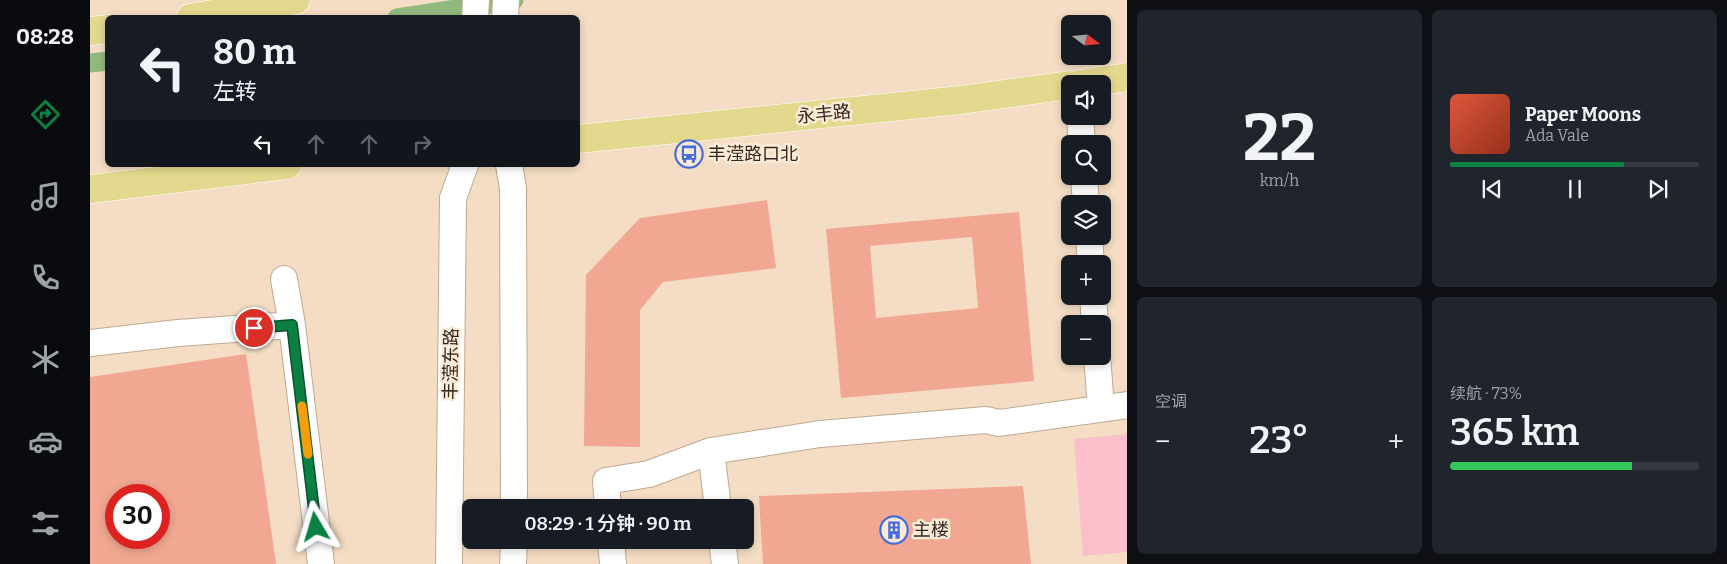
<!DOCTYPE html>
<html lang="zh">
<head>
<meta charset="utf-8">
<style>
	body { margin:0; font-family:Bitter,"Noto Sans SC",serif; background:#20242c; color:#f1f3f6; height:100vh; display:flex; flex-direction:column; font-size:19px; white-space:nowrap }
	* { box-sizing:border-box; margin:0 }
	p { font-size:16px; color:#9ea1a6 }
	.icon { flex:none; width:28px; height:28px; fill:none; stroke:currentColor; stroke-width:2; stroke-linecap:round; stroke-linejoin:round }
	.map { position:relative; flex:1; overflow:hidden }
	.drawer { display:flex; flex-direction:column; gap:10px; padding:10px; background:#0d0f14; width:600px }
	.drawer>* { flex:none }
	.top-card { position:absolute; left:15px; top:15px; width:475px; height:152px; border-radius:8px; box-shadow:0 2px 8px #0003; background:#171b24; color:#f1f3f6; overflow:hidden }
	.needle { width:32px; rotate:106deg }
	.tools { position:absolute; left:971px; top:15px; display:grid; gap:10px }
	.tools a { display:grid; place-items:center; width:50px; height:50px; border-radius:8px; background:#171b24; box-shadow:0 2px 8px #0003; font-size:25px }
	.speed { position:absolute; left:15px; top:484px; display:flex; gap:10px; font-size:25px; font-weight:700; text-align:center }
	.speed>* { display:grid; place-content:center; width:65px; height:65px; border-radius:50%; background:#171b24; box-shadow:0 2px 8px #0003; line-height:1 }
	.speed .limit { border:8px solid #d22; background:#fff; color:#111 }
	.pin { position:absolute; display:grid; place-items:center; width:42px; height:42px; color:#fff; margin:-21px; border:2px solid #fff; border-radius:50%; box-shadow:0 1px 5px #0007 }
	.me { position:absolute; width:55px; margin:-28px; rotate:353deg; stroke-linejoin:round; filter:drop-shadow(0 0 4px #0008) }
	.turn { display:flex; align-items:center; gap:18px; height:105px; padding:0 25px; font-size:22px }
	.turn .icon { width:65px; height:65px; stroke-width:2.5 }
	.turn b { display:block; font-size:35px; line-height:42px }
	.lanes { display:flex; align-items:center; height:48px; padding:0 25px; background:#0003; justify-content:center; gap:25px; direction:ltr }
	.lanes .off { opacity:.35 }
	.big { font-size:38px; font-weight:600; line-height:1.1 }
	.drawer .card { flex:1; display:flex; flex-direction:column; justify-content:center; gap:8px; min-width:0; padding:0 18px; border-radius:8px; background:#20242c }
	.drawer .dial { align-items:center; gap:0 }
	.dial b { font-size:65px; line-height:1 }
	.song { display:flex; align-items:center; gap:15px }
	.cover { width:60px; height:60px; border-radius:8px; background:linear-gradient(135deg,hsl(10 70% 55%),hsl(10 70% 35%)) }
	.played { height:5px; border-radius:2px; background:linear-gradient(90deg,#0b8043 70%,#363941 70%) }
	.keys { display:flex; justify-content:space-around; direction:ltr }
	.heat { display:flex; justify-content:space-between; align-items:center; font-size:28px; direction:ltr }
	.charge { height:8px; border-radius:4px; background:linear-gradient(90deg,#34c759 73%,#363941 0) }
	.drawer .tiles { flex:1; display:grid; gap:10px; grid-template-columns:repeat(2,1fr) }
	.trip { position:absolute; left:372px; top:499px; width:292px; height:50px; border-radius:8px; background:#171b24; box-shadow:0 2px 8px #0003; font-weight:600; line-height:50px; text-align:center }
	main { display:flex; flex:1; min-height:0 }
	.tab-bar { display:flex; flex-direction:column; width:90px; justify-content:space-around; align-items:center; background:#090b0e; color:#9ea1a6 }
	.tab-bar .icon { width:35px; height:35px }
	.tab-bar .on { color:#0b8043 }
	.tab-bar b { font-size:22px; color:#f1f3f6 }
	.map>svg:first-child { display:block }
	.green { fill:#fbbecb }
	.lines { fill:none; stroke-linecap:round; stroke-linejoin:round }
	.canal { stroke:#92b97c; stroke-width:19 }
	.building { fill:#f1a791; fill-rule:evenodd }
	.minor-casing { stroke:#bfa991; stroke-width:28 }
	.major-casing { stroke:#fff; stroke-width:29 }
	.minor { stroke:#fff; stroke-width:26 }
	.major { stroke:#e3d98e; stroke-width:28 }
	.route-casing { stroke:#07532c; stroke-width:12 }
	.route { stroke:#0b8043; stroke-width:9 }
	.slow { stroke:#f59e0b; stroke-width:9 }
	.labels { text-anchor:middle; stroke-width:5; stroke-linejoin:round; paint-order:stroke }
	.street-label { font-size:18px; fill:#30271e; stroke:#feebd7 }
	.poi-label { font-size:18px; fill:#30271e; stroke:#feebd7; text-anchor:start }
</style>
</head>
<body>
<main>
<nav class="tab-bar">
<b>08:28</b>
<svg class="icon on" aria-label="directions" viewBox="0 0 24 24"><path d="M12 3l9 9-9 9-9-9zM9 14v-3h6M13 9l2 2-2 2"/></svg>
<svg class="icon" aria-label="music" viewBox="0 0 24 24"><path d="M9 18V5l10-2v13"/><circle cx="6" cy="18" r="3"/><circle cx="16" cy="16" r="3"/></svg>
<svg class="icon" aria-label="phone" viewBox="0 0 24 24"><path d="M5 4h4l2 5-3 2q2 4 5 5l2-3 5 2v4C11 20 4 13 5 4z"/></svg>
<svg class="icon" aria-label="climate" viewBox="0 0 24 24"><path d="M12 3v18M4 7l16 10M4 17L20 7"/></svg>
<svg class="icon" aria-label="car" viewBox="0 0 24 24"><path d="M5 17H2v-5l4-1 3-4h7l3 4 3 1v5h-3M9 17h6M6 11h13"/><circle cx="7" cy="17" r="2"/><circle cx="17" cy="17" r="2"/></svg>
<svg class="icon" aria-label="filters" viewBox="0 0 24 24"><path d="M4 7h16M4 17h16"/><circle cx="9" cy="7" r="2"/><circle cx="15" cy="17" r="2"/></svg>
</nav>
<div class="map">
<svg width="1037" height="564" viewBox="0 0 1037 564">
	<rect width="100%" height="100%" fill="#f4ddc4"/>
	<path class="green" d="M1037,434V552L993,556L984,439Z"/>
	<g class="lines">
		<path class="canal" d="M307,18L424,0
			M0,63L18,61"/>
	</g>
	<path class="building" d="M677,200L686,268L573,282L550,310V447L494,446L496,275L550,218Z
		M929,212L944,381L751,398L736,229ZM882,237L888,308L786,318L780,246Z
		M156,354L186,564H0V377ZM26,495H69V538H26Z
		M933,486L941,564H673L669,496Z"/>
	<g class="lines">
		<g class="minor-casing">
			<path id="minor" d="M385,18L386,0
				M415,18L416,0
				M990,116L992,144
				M419,165L423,188L424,508
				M994,176L996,204
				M999,236L1001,264
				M194,279L202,325L231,564
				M1003,296L1005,324
				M0,343L88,333L202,325
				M1007,356L1011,408
				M621,451L628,508
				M518,508L516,481L559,474L621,451L730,434L896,420L909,423L1037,405
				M521,540L523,564
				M632,540L635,564
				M359,564L363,198L375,165
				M423,564L424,540"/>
		</g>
		<g class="major-casing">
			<path id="major" d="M100,18L206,0
				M0,31L18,29
				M990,84L1037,77
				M488,139L871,100L980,85
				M0,189L197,165"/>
		</g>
		<use href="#minor" class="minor"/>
		<use href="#major" class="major"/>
	</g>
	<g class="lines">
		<g class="route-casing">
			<path id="route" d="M164,328L202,325L226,527"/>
		</g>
		<use href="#route" class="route"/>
		<path class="slow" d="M212,406L218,454"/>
	</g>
	<defs>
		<g id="bus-ring" transform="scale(1.4375)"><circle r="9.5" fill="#feebd7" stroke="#436bdd" stroke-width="1.5"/><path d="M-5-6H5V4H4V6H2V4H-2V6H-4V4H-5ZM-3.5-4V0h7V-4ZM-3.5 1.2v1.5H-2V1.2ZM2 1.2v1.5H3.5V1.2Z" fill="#436bdd"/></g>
		<g id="building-ring" transform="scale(1.4375)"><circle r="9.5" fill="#feebd7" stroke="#436bdd" stroke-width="1.5"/><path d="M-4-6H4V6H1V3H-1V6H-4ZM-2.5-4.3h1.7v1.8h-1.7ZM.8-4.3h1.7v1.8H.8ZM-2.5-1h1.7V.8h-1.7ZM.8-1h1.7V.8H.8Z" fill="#436bdd"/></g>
	</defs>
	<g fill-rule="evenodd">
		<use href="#bus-ring" x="599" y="154"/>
		<use href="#building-ring" x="804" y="530"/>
	</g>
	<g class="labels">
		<g class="street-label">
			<text transform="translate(734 114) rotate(-6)" y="6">永丰路</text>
			<text transform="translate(361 364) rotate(-89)" y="6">丰滢东路</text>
		</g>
		<g class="poi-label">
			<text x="618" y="160">丰滢路口北</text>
			<text x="823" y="536">主楼</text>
		</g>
	</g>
</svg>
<div class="tools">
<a><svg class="needle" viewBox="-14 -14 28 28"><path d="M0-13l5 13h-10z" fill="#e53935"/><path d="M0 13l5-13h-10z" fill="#9ea1a6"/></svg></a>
<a><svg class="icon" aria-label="sound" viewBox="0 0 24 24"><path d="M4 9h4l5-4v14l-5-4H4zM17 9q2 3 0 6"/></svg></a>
<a><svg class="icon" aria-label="search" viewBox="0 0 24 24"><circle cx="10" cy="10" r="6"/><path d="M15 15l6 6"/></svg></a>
<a><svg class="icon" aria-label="layers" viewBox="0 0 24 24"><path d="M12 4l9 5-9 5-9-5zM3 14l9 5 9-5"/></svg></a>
<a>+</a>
<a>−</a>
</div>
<div class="speed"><div class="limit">30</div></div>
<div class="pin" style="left:164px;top:328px;background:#d93025"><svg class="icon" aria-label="arrive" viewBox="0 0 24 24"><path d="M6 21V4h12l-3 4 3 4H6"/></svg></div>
<svg class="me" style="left:226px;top:527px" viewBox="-20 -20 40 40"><path d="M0-17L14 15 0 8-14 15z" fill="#0b8043" stroke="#fff" stroke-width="4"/></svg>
<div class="trip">08:29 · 1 分钟 · 90 m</div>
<div class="top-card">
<div class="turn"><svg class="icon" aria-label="left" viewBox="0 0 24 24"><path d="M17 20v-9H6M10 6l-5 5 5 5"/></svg><div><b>80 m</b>左转</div></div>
<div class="lanes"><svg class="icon" aria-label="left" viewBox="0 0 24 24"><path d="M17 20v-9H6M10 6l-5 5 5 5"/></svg><svg class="icon off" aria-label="ahead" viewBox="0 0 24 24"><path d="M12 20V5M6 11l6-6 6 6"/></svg><svg class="icon off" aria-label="ahead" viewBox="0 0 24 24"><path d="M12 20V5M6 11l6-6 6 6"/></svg><svg class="icon off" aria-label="right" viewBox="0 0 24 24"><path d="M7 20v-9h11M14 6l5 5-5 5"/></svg></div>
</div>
</div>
<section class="drawer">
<div class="tiles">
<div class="card dial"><b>22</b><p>km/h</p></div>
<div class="card">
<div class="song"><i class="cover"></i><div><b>Paper Moons</b><p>Ada Vale</p></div></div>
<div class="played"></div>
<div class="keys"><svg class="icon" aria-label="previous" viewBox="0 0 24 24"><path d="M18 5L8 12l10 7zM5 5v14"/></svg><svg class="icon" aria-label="pause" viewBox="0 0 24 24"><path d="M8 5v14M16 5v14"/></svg><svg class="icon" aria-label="next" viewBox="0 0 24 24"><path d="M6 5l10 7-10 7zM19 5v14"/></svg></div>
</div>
<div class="card"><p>空调</p>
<div class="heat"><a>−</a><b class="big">23°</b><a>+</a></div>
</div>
<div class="card"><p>续航 · 73%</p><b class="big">365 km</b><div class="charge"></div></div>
</div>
</section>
</main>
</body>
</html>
